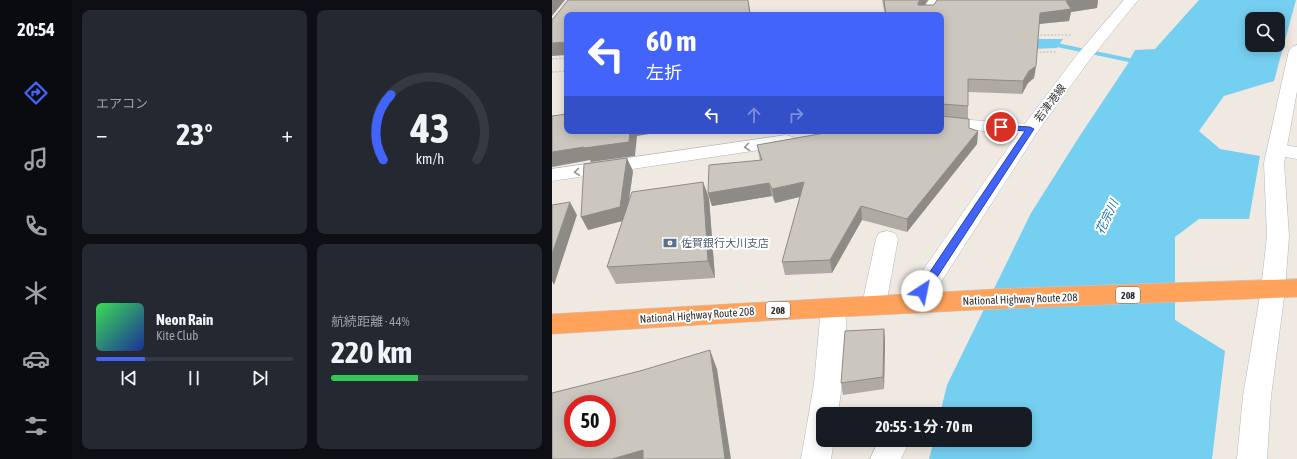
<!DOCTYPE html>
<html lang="ja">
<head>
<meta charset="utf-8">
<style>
	body { margin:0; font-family:"Asap Condensed","Noto Sans JP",sans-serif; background:#242831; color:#f1f3f6; height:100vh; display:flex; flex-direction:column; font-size:15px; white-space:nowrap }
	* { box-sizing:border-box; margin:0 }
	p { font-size:13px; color:#9ea1a6 }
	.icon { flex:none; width:22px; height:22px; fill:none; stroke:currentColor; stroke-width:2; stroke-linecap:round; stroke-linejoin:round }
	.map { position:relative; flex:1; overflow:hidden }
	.sheet { display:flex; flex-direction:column; gap:10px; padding:10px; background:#0d0f14; width:480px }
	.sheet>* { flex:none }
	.top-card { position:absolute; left:12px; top:12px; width:380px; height:122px; border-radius:8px; box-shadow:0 2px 10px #0003; background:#4264fb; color:#fff; overflow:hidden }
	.tools { position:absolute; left:693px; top:12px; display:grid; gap:8px }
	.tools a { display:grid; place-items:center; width:40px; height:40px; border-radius:8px; background:#171b24; box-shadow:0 2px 10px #0003; font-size:20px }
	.speed { position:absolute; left:12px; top:395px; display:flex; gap:8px; font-size:20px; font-weight:700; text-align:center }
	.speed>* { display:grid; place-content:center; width:52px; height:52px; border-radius:50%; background:#171b24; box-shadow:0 2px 10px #0003; line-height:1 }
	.speed .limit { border:6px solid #d22; background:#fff; color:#111 }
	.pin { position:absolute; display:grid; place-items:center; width:34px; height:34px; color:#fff; margin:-17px; border:2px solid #fff; border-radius:50%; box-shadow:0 1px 4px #0007 }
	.me { position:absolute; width:44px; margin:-22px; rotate:34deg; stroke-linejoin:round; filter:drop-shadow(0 0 3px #0008) }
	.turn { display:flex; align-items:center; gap:14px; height:84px; padding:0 16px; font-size:18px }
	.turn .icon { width:52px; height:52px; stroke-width:2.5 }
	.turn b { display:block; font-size:28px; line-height:34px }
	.lanes { display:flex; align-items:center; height:38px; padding:0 16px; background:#0003; justify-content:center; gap:20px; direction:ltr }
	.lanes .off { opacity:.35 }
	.big { font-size:30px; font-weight:700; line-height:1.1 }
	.sheet .widget { flex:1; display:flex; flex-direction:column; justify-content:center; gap:6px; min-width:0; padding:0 14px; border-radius:8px; background:#242831 }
	.sheet .dial { align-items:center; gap:0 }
	.dial svg { height:104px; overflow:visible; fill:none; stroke:#363941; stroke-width:7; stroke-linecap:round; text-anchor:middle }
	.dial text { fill:#f1f3f6; stroke:none }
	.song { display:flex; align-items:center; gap:12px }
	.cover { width:48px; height:48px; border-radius:6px; background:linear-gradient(135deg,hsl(130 70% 55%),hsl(230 70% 35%)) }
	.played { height:4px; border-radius:2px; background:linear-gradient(90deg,#4264fb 25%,#363941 25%) }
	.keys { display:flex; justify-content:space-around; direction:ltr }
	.heat { display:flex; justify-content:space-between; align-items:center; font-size:22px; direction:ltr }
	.charge { height:6px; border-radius:3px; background:linear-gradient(90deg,#34c759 44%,#363941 0) }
	.sheet .tiles { flex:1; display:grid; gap:10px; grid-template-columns:repeat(2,1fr) }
	.trip { position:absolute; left:264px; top:407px; width:216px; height:40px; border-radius:8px; background:#171b24; box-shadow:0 2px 10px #0003; font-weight:700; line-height:40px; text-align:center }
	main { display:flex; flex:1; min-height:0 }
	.dock { display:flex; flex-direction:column; width:72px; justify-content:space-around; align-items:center; background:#090b0e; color:#9ea1a6 }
	.dock .icon { width:28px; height:28px }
	.dock .current { color:#4264fb }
	.dock b { font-size:18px; color:#f1f3f6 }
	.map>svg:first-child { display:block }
	.water { fill:#75cff0; fill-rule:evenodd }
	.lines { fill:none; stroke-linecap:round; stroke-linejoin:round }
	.stream { fill:#75cff0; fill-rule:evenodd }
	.street-casing { stroke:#b4b7c1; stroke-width:1 }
	.secondary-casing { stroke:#b4b7c1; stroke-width:1 }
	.highway-casing { stroke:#c9c9c9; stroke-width:1 }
	.path { stroke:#c9c9c9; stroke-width:1.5; stroke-dasharray:2 1.5; stroke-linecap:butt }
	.street { fill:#fff; fill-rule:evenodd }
	.secondary { fill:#fff; fill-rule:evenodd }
	.highway { fill:#ffa35c; fill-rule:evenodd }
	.wall { fill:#afaba4 }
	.shaded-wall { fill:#8e8b86 }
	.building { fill:#cbc7bf; stroke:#8e8b86; fill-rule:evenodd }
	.oneway { stroke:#969696 }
	.route { fill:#4264fb; stroke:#2b41a3 }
	.labels { text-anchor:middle; stroke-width:4; stroke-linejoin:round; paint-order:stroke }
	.shield { fill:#fff; stroke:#6d6d6d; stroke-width:1 }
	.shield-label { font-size:10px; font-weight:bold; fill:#2e2e2e }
	.street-label { font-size:11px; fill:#2e2e2e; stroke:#fff }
	.service-label { font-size:11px; fill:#4e5e75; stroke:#fff; text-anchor:start }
	.water-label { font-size:12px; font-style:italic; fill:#0d6fa3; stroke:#fff }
</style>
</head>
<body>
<main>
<nav class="dock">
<b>20:54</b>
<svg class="icon current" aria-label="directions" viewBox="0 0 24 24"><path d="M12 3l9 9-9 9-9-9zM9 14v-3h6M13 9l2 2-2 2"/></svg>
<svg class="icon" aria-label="music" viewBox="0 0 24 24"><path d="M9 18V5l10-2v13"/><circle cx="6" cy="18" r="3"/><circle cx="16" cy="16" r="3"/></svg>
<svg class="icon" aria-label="phone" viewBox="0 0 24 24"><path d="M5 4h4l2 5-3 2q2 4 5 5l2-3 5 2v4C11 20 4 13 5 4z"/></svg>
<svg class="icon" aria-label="climate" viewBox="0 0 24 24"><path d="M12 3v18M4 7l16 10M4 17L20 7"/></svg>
<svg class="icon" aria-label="car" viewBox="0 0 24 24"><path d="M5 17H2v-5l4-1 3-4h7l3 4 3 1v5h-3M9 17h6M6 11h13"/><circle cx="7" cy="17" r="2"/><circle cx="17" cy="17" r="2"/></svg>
<svg class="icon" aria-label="filters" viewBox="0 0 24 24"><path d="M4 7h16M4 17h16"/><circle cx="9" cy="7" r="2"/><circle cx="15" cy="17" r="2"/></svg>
</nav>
<section class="sheet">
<div class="tiles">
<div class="widget"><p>エアコン</p>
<div class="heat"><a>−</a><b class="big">23°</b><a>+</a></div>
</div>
<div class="widget dial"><svg viewBox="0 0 100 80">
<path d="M14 69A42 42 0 1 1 86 69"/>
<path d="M14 69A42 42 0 0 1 20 19" stroke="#4264fb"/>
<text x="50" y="56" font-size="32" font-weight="700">43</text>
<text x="50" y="72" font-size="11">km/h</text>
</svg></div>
<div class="widget">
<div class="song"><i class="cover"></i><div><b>Neon Rain</b><p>Kite Club</p></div></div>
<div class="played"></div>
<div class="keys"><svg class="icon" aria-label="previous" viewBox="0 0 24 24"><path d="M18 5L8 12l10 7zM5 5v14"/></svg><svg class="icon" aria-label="pause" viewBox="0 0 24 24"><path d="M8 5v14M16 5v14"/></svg><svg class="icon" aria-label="next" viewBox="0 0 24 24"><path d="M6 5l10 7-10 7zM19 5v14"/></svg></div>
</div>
<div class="widget"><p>航続距離 · 44%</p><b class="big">220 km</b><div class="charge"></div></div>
</div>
</section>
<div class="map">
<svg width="745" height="459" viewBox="0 0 745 459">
	<rect width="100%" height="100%" fill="#efe9e1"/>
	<path class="water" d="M647,0H744L722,81L672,96L647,131L668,149L708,156L697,219H647L623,237V320L673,351L660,459H377L382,440H473V414H388L395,385L479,213L529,134L575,65L583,50L603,49ZM700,19H726V45H700Z
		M389,37L406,39H511L505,48L446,50Z"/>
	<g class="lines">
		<path class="stream" d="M493,43H505L591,61L595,63L591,65L505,47L491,46L490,45Z"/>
		<g class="street-casing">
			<path id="street" d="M377,0H391L381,15H367Z
				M389,118L478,124L484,125L487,129L484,133L478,134L389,128Z
				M234,135L241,137L243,141L241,145L0,181V169Z
				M725,144L745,147V159L718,154L716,150L718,146Z
				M335,231L343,233L346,239L334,305L331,312L322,315L313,312L310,305L324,239L327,233Z
				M721,281L730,283L733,290L719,396L715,459H685L691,396L709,290L712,283Z
				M281,298L290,301C300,320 289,391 286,414H271V440H282L279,459H249L262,384L269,308L272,301Z
				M327,440H358L349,459H318Z"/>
		</g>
		<g class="secondary-casing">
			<path id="secondary" d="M572,0H586L536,62L486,131L371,310L362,313L353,310L350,303L353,296L472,125L524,56Z
				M745,45V91L732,163L737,236L733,290L730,297L721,299L712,297L709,290L715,236L712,163L737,50L740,47Z"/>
		</g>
		<g class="highway-casing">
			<path id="highway" d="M745,279V297L443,309L227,320L0,334V314L443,289Z"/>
		</g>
		<path class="path" d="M485,35H520
			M484,52H504
			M0,59L15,58
			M0,72L15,71"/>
		<use href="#street" class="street"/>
		<use href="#secondary" class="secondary"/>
		<use href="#highway" class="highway"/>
	</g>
	<path class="wall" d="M330,0H376L373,5H382L385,0H546L545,8L519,12L517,21L487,24L484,66L482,78L476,83L470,94L416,92V118L417,128L426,131L425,144L355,232L310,220L280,273L233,275L230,262L248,197L223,203L220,196L160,206L156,193L208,161L205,145L389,131V15H333Z
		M81,171L77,201L151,182L157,198L163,278L64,284L55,267L70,221L36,230Z
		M332,329L333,342L332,389L291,395L289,383Z"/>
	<path class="shaded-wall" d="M0,0H13L0,16Z
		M196,0L199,15H198Z
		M368,0H376L366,14V3Z
		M525,0H546L545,8L519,12L517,21L486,24L488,13L514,1Z
		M15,42V55L0,56V43Z
		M484,66L482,78L476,83L470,94L471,81L477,71Z
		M78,131H115L85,136L83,156L39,162L38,160L0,167V152Z
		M426,131L425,144L355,232V219Z
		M75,158L81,171L74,220L36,230L29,217Z
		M151,182L157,198L163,278L156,261Z
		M252,182L255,195L223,203L220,189Z
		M217,183L220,196L160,206L156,193Z
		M18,202L25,215L2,285L0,281V254Z
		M309,206L310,220L280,273L278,260Z
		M332,329L333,342L332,389L331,377Z
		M158,350L165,369L179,459H173Z
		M91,450L97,459H60Z"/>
	<path class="building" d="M16,0H196L198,15H15V42L0,43V19H1Z
		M332,0H368L366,3V5H382L385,0H525L514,1L519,9L488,13L484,66L477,71L471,81L416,79V106L389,104V15H334Z
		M15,113V131H78L77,142L32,148V147L0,152V116L15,114Z
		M389,116L417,119V128L426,131L355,219L309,206L278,260L230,262L252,182L220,189L217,183L156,193L157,165L210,160L205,145L284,131H389Z
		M75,158L68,207L29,217L32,164Z
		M151,182L156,261L55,267L80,192Z
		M18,202L0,254V205Z
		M332,329L331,377L289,383L293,331Z
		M158,350L173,459H91V450L60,459H0V393L88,371ZM21,404H55V438H21Z"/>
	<defs><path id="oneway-chevron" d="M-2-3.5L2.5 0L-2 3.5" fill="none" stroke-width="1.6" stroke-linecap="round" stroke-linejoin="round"/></defs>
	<g class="oneway">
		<use href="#oneway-chevron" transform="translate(195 147) rotate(172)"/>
		<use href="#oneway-chevron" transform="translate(25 172) rotate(172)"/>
	</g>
	<path class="route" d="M446,125L478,127L482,129L374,294H367L365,291L367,288L473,131L449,129L445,127Z"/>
	<defs>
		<g id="bank-bare" transform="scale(1.08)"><path d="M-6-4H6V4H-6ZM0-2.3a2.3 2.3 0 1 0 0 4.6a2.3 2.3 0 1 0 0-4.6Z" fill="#5c6f8a" stroke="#fff" stroke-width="2.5" paint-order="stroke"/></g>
	</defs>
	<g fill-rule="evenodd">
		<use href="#bank-bare" x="118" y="243"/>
	</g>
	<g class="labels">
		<g class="shield">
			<rect x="564" y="287" width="24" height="16" rx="3"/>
			<rect x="214" y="302" width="24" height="16" rx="3"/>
		</g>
		<g class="shield-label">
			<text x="576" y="299">208</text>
			<text x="226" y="314">208</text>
		</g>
		<g class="street-label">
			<text transform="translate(498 103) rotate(-53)" y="4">若津港線</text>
			<text transform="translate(468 299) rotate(-2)" y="4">National Highway Route 208</text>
			<text transform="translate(145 315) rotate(-4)" y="4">National Highway Route 208</text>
		</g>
		<g class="service-label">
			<text x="129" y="247">佐賀銀行大川支店</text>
		</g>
		<g class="water-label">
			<text transform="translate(555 217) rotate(-64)" y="4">花宗川</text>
		</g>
	</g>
</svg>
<div class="tools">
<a><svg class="icon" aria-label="search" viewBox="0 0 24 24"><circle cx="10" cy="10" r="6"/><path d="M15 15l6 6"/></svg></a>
</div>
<div class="speed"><div class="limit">50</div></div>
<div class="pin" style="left:449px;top:127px;background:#d93025"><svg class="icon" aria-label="arrive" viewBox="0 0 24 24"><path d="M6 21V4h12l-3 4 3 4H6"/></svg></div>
<svg class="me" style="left:370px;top:291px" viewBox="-20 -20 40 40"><circle r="19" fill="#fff"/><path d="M0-13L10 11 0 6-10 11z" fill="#4264fb"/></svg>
<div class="trip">20:55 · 1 分 · 70 m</div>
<div class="top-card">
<div class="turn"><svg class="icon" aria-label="left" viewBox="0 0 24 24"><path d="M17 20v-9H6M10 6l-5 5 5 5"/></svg><div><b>60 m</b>左折</div></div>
<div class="lanes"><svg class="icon" aria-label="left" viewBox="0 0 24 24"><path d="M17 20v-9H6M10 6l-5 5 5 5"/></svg><svg class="icon off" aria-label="ahead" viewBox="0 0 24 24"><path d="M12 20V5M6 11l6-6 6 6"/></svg><svg class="icon off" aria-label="right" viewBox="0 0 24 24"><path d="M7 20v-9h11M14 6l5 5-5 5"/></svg></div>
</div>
</div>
</main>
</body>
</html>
